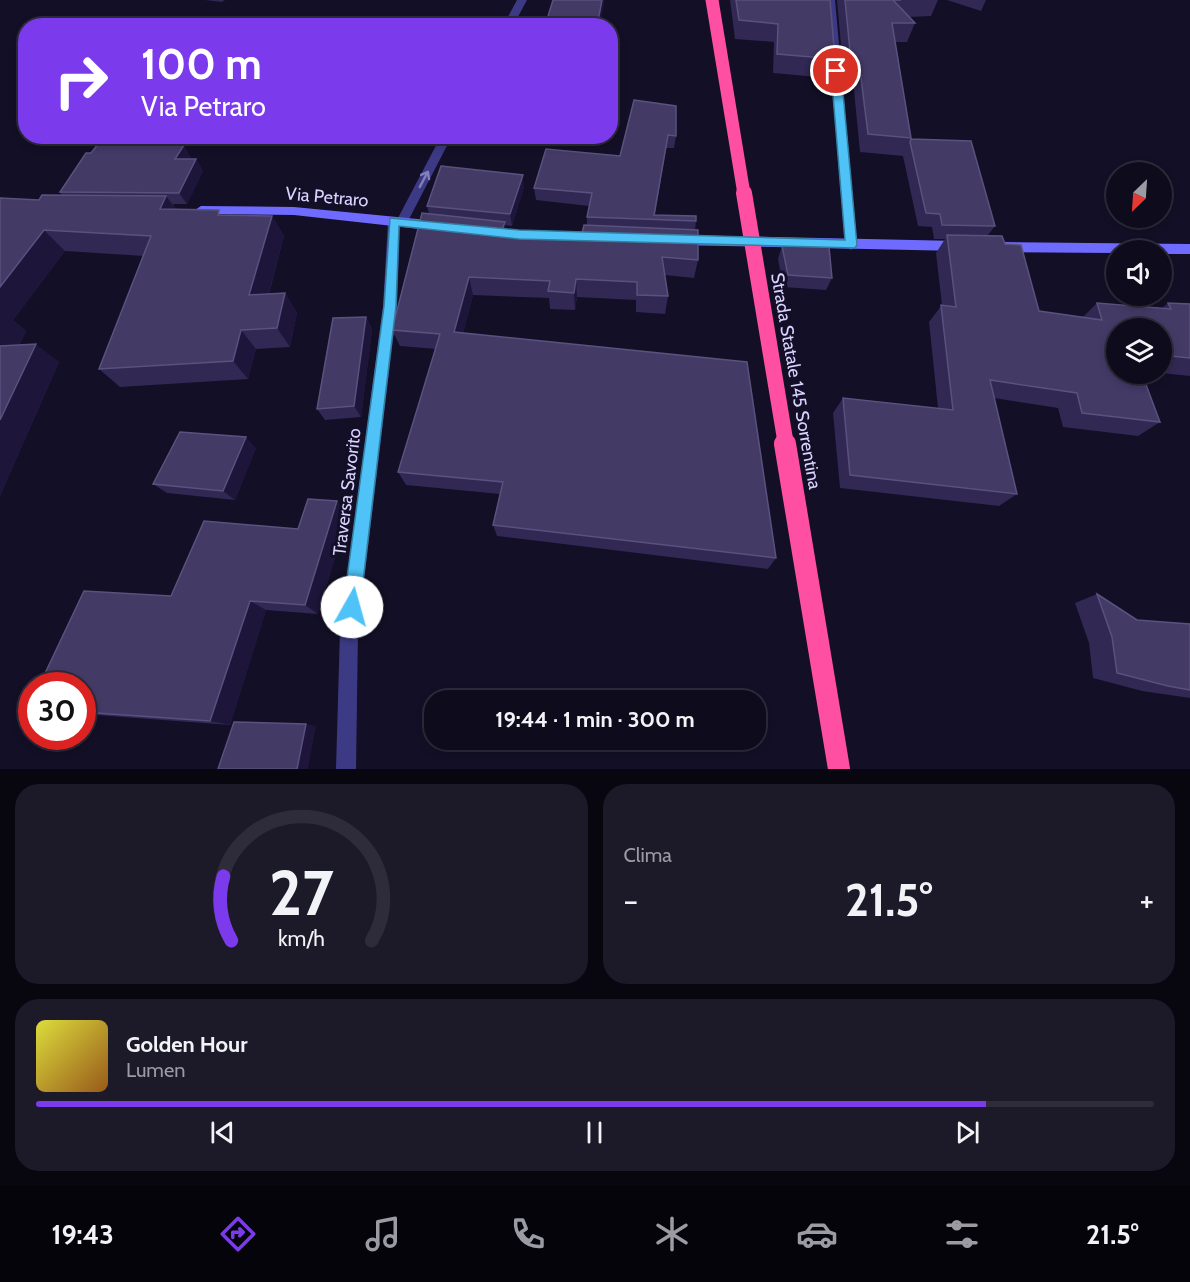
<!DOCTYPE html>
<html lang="it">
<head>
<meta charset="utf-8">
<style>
	body { margin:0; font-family:Cabin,sans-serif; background:#1c1929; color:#f1f3f6; height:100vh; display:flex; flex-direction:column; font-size:22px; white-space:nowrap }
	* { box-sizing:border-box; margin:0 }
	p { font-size:20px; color:#9b9ba3 }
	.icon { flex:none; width:33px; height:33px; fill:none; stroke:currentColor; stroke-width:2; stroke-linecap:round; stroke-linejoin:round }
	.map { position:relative; height:769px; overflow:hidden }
	.sheet { display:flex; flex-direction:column; gap:15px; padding:15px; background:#08060f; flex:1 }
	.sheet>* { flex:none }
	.banner { position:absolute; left:18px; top:18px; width:600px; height:126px; border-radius:24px; box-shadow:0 3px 9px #0003,0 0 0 2px #2e2b3b; background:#7c3aed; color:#fff; overflow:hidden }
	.needle { width:39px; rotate:205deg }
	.tools { position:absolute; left:1106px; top:162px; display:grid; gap:12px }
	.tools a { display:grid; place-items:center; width:66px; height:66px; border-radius:50%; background:#0e0b1c; box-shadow:0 3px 9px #0003,0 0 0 2px #2e2b3b; font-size:30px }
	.speed { position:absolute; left:18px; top:672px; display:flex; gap:12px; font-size:30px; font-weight:700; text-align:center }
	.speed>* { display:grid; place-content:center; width:78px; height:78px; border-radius:50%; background:#0e0b1c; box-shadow:0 3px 9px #0003,0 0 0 2px #2e2b3b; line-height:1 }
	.speed .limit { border:9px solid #d22; background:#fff; color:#111 }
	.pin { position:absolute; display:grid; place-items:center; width:51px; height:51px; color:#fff; margin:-26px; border:3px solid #fff; border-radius:50%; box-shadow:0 2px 6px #0007 }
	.me { position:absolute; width:66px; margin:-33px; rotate:7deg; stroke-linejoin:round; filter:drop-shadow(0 0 4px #0008) }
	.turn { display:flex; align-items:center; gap:21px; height:126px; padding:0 24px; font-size:27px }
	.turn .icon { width:78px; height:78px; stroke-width:2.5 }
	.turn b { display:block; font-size:42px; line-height:51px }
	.big { font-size:45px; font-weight:700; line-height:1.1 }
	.sheet .widget { flex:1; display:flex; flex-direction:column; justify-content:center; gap:9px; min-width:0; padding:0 21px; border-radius:24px; background:#1c1929 }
	.sheet .dial { align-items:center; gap:0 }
	.dial svg { height:156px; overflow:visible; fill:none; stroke:#2e2b3b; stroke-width:7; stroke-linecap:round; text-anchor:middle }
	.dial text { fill:#f1f3f6; stroke:none }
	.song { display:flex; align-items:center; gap:18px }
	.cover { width:72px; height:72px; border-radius:9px; background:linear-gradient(135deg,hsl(60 70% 55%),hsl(30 70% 35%)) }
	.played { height:6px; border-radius:3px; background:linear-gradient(90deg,#7c3aed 85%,#2e2b3b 85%) }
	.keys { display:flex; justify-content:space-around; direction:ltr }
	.heat { display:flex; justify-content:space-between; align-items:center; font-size:33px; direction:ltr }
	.sheet .tiles { flex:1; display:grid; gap:15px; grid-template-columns:1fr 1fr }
	.widget:last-child { grid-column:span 2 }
	.trip { position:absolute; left:424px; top:690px; width:342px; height:60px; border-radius:24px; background:#0e0b1c; box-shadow:0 3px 9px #0003,0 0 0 2px #2e2b3b; font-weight:700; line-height:60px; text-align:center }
	.menu { display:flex; height:96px; justify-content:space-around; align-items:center; background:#06040b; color:#9b9ba3 }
	.menu .icon { width:42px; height:42px }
	.menu .current { color:#7c3aed }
	.menu b { font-size:27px; color:#f1f3f6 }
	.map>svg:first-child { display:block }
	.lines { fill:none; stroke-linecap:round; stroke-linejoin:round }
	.street { fill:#3d3a85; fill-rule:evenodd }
	.secondary { fill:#6f6bff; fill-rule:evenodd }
	.highway-bridge-far2 { stroke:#ff4fa3; stroke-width:13 }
	.highway-bridge-far1 { stroke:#ff4fa3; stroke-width:16 }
	.highway-bridge { stroke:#ff4fa3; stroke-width:22 }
	.wall { fill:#312854 }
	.shaded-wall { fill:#1d163a }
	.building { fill:#433a66; stroke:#5a527e; stroke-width:1.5 }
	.oneway { stroke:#837fbc }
	.route { fill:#4fc3f7; stroke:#337fa1; stroke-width:1.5 }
	.labels { text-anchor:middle; stroke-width:6; stroke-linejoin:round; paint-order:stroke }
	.street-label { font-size:18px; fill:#d9d4ff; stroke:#130f26 }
</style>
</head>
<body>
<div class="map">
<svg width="1190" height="769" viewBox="0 0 1190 769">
	<rect width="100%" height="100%" fill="#130f26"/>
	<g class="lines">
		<path class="street" d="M517,0H527L513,26H503Z
			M825,0H835L857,245L851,250L845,245Z
			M441,136H452L406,225L400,226L397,306L358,630L356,769H336L340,630L383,306L388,221L390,218H398Z"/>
		<path class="secondary" d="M201,206L294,207L438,221L444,226L438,231L294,215L201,214L195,210Z
			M677,235L959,241L966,246L959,251L677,245L671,240Z
			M1001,242L1190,244V254H1161V250H1116V253L1001,252L994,247Z"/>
		<path class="highway-bridge-far2" d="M712,0L744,194"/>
		<path class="highway-bridge-far1" d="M744,193L786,445"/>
		<path class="highway-bridge" d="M785,444L839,769"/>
	</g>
	<path class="wall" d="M205,0H225L222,2Z
		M730,0H830L835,59L829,78L773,73L774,42L735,39Z
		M837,0H938L931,16L909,17L915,23L907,42H895L911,138L995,226L988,235L1005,244L1039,311L1083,317L1097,303L1161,309L1168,303L1190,304V376L1161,373V328H1116L1160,422L1138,436L1063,427L1058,408L994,398L1017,494L999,506L840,488L833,413L843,398L938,408L929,322L942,305L936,253L945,239H934L932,227L918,226L903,156L860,152L853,80L844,79Z
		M947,0H986L981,11Z
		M634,100L676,136L674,148H666L655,215L696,221L695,230L698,260L694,278L665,275L668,296L665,314L636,312V300L577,297L575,310L550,309L549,298L473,295L463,333L776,558L768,569L497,536L493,525L500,494L406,485L398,472L436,349L400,346L392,330L429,214L427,206L524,187L512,226L505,225L507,233L581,237L587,226V217L589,206L536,200L534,188L620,156Z
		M191,157L190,159H196L203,171L187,204H173L176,210L223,215L272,216L284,236L269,294L285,293L297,313L290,347L256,349L248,379L120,387L99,369L144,256L65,251L13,320L26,331L19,345L59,362L0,496V198L39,200L62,195L60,192Z
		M782,246L832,278L826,290L783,287L778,259Z
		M366,317L372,329L361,417L325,420L317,409Z
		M256,448L235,500L167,493L153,484Z
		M348,514L318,614L266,610L230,725L82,714V686L171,596L298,529Z
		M1097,594L1137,620L1190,624V698L1142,691L1093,678L1089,643L1075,603Z"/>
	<path class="shaded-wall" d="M602,0H605L600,26H597Z
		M184,145L191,157L183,171L175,159Z
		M196,159L203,171L187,204L179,193Z
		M523,175L524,187L512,226L510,214Z
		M166,196L182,217L160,209Z
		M272,216L284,236L263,315L249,295Z
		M505,222L508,240L501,233Z
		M44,230L65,251L13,320L26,331L8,365L0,360V287Z
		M469,277L473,295L459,348L454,332Z
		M576,279L577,297L575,310L574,293Z
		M285,293L297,313L290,347L277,328Z
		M366,317L372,329L361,417L354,406Z
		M241,330L256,349L248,379L233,361Z
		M36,344L59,362L0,496V420Z
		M246,437L256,448L235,500L223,491Z
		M337,501L348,514L318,614L305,605Z
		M250,601L266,610L230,725L210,721Z
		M306,724L316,726L308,769H297Z"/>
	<path class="building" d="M553,0H602L597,26H545Z
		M736,0H830L835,59L777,54L778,24L739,20Z
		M845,0H901H893L915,23H892L911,138L868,134L859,62L851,61Z
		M634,100L676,106V136L668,135L654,215L696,216V221L587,217L592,193L534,188L546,149L620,156Z
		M911,139L971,141L995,226L942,225L940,214L926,213L910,142Z
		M98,144L184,145L175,159H196L179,193L60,192L86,153H91Z
		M441,166L523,175L510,214L427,206Z
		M42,195L166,196L160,209L219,210L218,215L272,216L249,295L285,293L277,328L241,330L233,361L99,369L151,236L44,230L0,287V198L39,200Z
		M422,213L505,222L501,233L581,237L584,225L698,230V260L662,257L668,296L637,295V282L576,279L574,293L548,291L550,281L469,277L454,332L747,362L776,558L493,525L503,482L398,472L440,334L392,330Z
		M947,235L1002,236L1005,244L1021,245L1039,311L1102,320L1097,303L1171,309L1168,303L1190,304V358L1161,355V328H1116V374H1142L1160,422L1082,413L1077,393L990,380L1017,494L850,475L843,398L953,410L941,305L956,307Z
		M782,246L829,247L832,278L788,275Z
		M366,317L354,406L317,409L333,318Z
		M36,344L0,420V346Z
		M180,432L246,437L223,491L153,484Z
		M308,499L337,501L305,605L250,601L210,721L82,712V686H39L84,591L171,596L204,521L298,529Z
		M1097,594L1137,620L1190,624V690L1168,686L1117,673L1112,637Z
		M32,701V708H28Z
		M234,722L306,724L297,769H218Z"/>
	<defs><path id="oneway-shaft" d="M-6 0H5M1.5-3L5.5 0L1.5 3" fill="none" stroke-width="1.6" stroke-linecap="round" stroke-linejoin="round" transform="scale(1.5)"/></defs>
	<use class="oneway" href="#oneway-shaft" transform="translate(424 179) rotate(-62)"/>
	<path class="route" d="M836,68L841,71L857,245L855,248L519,239L399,226L396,306L360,607L358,613L352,615L346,613L343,607L384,306L390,218L519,230L845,240L831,71Z"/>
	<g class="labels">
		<g class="street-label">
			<text transform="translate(327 197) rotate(5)" y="6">Via Petraro</text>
			<text transform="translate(796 381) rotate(80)" y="6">Strada Statale 145 Sorrentina</text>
			<text transform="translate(347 492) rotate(-83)" y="6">Traversa Savorito</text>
		</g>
	</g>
</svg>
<div class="tools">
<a><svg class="needle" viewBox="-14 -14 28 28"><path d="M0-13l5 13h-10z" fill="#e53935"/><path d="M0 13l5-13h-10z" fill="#9b9ba3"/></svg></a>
<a><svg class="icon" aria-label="sound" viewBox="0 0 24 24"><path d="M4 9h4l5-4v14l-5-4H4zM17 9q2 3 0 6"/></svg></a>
<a><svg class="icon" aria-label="layers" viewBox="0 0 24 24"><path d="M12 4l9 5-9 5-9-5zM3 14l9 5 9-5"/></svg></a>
</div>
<div class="speed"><div class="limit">30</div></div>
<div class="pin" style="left:836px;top:71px;background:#d93025"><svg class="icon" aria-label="arrive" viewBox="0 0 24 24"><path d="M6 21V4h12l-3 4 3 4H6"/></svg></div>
<svg class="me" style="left:352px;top:607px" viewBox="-20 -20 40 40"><circle r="19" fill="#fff"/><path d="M0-13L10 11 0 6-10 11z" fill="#4fc3f7"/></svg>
<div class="trip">19:44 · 1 min · 300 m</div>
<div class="banner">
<div class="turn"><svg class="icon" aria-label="right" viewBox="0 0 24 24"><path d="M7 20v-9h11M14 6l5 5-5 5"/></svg><div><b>100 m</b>Via Petraro</div></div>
</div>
</div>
<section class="sheet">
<div class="tiles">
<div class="widget dial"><svg viewBox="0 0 100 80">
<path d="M14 69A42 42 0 1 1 86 69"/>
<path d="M14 69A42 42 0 0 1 10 36" stroke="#7c3aed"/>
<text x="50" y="56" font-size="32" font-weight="700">27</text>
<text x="50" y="72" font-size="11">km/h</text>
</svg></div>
<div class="widget"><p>Clima</p>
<div class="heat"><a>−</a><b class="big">21.5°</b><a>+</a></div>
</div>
<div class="widget">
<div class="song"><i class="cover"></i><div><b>Golden Hour</b><p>Lumen</p></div></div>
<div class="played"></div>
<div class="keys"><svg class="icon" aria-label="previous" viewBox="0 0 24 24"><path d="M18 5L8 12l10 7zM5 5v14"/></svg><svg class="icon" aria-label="pause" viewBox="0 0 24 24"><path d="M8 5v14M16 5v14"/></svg><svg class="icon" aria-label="next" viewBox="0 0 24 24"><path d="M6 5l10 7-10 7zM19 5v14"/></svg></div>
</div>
</div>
</section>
<nav class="menu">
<b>19:43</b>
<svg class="icon current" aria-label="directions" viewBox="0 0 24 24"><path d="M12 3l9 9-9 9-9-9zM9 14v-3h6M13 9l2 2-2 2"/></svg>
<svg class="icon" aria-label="music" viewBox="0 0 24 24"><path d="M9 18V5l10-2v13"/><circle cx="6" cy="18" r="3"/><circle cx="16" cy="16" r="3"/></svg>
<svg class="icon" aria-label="phone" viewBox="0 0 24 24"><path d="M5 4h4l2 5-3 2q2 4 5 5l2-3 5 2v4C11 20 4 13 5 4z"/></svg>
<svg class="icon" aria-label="climate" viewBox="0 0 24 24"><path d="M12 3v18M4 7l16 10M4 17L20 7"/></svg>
<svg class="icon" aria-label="car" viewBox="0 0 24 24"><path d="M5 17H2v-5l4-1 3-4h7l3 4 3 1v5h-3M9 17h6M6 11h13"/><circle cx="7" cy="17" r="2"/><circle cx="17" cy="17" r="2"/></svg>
<svg class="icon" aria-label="filters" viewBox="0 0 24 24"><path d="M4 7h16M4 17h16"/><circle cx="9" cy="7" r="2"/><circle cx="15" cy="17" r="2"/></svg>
<b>21.5°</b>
</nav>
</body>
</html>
